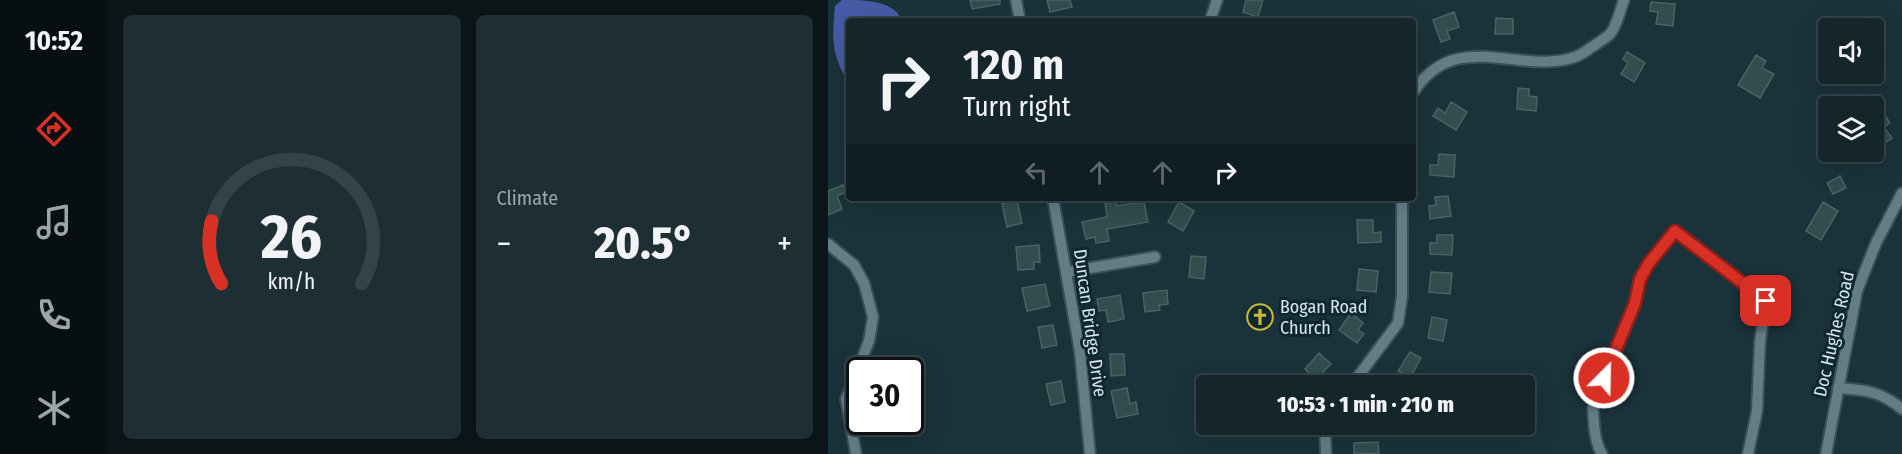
<!DOCTYPE html>
<html lang="en">
<head>
<meta charset="utf-8">
<style>
	body { margin:0; font-family:"Fira Sans Condensed",sans-serif; background:#1d2e34; color:#f1f3f6; height:100vh; display:flex; flex-direction:column; font-size:22px; white-space:nowrap }
	* { box-sizing:border-box; margin:0 }
	p { font-size:20px; color:#9da5a9 }
	.icon { flex:none; width:33px; height:33px; fill:none; stroke:currentColor; stroke-width:2; stroke-linecap:round; stroke-linejoin:round }
	.map { position:relative; flex:1; overflow:hidden }
	.panel { display:flex; flex-direction:column; gap:15px; padding:15px; background:#0b1518; width:720px }
	.panel>* { flex:none }
	.top-card { position:absolute; left:18px; top:18px; width:570px; height:183px; border-radius:6px; box-shadow:0 6px 24px #0002,0 0 0 2px #334348; background:#14262c; color:#f1f3f6; overflow:hidden }
	.fabs { position:absolute; left:990px; top:18px; display:grid; gap:12px }
	.fabs a { display:grid; place-items:center; width:66px; height:66px; border-radius:6px; background:#14262c; box-shadow:0 6px 24px #0002,0 0 0 2px #334348; font-size:30px }
	.speed { position:absolute; left:18px; top:357px; display:flex; gap:12px; font-size:30px; font-weight:700; text-align:center }
	.speed>* { display:grid; place-content:center; width:78px; height:78px; border-radius:50%; background:#14262c; box-shadow:0 6px 24px #0002,0 0 0 2px #334348; line-height:1 }
	.speed .limit { border:3px solid #111; border-radius:9px; background:#fff; color:#111 }
	.pin { position:absolute; display:grid; place-items:center; width:51px; height:51px; color:#fff; margin:-26px; border-radius:12px; box-shadow:0 3px 9px #0006 }
	.me { position:absolute; width:66px; margin:-33px; rotate:23deg; stroke-linejoin:round; filter:drop-shadow(0 0 4px #0008) }
	.turn { display:flex; align-items:center; gap:21px; height:126px; padding:0 18px; font-size:27px }
	.turn .icon { width:78px; height:78px; stroke-width:2.5 }
	.turn b { display:block; font-size:42px; line-height:51px }
	.lanes { display:flex; align-items:center; height:57px; padding:0 18px; background:#0003; justify-content:center; gap:30px; direction:ltr }
	.lanes .off { opacity:.35 }
	.big { font-size:45px; font-weight:800; line-height:1.1 }
	.panel .tile { flex:1; display:flex; flex-direction:column; justify-content:center; gap:9px; min-width:0; padding:0 21px; border-radius:9px; background:#1d2e34 }
	.panel .dial { align-items:center; gap:0 }
	.dial svg { height:156px; overflow:visible; fill:none; stroke:#334348; stroke-width:7; stroke-linecap:round; text-anchor:middle }
	.dial text { fill:#f1f3f6; stroke:none }
	.heat { display:flex; justify-content:space-between; align-items:center; font-size:33px; direction:ltr }
	.panel .tiles { flex:1; display:grid; gap:15px; grid-template-columns:repeat(2,1fr) }
	.trip { position:absolute; left:368px; top:375px; width:339px; height:60px; border-radius:6px; background:#14262c; box-shadow:0 6px 24px #0002,0 0 0 2px #334348; font-weight:800; line-height:60px; text-align:center }
	main { display:flex; flex:1; min-height:0 }
	.dock { display:flex; flex-direction:column; width:108px; justify-content:space-around; align-items:center; background:#080f12; color:#9da5a9 }
	.dock .icon { width:42px; height:42px }
	.dock .on { color:#d93025 }
	.dock b { font-size:27px; color:#f1f3f6 }
	.map>svg:first-child { display:block }
	.water { fill:#475ba7 }
	.building { fill:#314d4e; stroke:#476464; stroke-width:1.5 }
	.lines { fill:none; stroke-linecap:round; stroke-linejoin:round }
	.minor-casing { stroke:#394e56; stroke-width:14 }
	.minor { stroke:#637d87; stroke-width:10 }
	.route-casing { stroke:#8d1f18; stroke-width:15 }
	.route { stroke:#d93025; stroke-width:10 }
	.labels { text-anchor:middle; stroke-width:6; stroke-linejoin:round; paint-order:stroke }
	.poi-label { font-size:18px; fill:#d7e6eb; stroke:#0f2830; text-anchor:start }
	.street-label { font-size:18px; fill:#d7e6eb; stroke:#0f2830 }
</style>
</head>
<body>
<main>
<nav class="dock">
<b>10:52</b>
<svg class="icon on" aria-label="directions" viewBox="0 0 24 24"><path d="M12 3l9 9-9 9-9-9zM9 14v-3h6M13 9l2 2-2 2"/></svg>
<svg class="icon" aria-label="music" viewBox="0 0 24 24"><path d="M9 18V5l10-2v13"/><circle cx="6" cy="18" r="3"/><circle cx="16" cy="16" r="3"/></svg>
<svg class="icon" aria-label="phone" viewBox="0 0 24 24"><path d="M5 4h4l2 5-3 2q2 4 5 5l2-3 5 2v4C11 20 4 13 5 4z"/></svg>
<svg class="icon" aria-label="climate" viewBox="0 0 24 24"><path d="M12 3v18M4 7l16 10M4 17L20 7"/></svg>
</nav>
<section class="panel">
<div class="tiles">
<div class="tile dial"><svg viewBox="0 0 100 80">
<path d="M14 69A42 42 0 1 1 86 69"/>
<path d="M14 69A42 42 0 0 1 9 37" stroke="#d93025"/>
<text x="50" y="56" font-size="32" font-weight="700">26</text>
<text x="50" y="72" font-size="11">km/h</text>
</svg></div>
<div class="tile"><p>Climate</p>
<div class="heat"><a>−</a><b class="big">20.5°</b><a>+</a></div>
</div>
</div>
</section>
<div class="map">
<svg width="1074" height="454" viewBox="0 0 1074 454">
	<rect width="100%" height="100%" fill="#1a323a"/>
	<path class="water" d="M14,0C35,0 63,0 73,18L68,21H21V83C3,55 4,38 7,6Z"/>
	<path class="building" d="M142,0H172V4L144,9Z
		M219,0H242L244,7L222,12Z
		M418,0H435L430,17L415,12Z
		M823,2L847,4L845,26L828,24L830,12L822,11Z
		M626,12L631,27L619,31L622,39L613,42L605,20Z
		M668,18L685,19V34H667Z
		M799,52L817,63L806,82L793,74L800,63L795,59Z
		M928,55L938,61L934,68L946,74L932,98L910,85Z
		M690,88L701,89V96L709,97L708,111L689,109Z
		M623,102L639,112L628,130L605,116L610,108L617,113Z
		M1055,112L1062,123L1056,127L1064,138L1046,150V118Z
		M611,154L627,155L626,177L602,175V165H610Z
		M1012,176L1018,188L1005,194L999,183Z
		M15,185L18,192L9,196L14,209L0,215V191Z
		M620,196L623,216L602,219L601,206L608,205L607,197Z
		M189,200L194,223L179,227L174,204Z
		M288,202V206L316,202L320,222L279,229L281,241L268,243L267,237L258,239L254,222L279,217L277,203Z
		M351,202L366,211L355,231L340,222Z
		M995,202L1010,211L993,240L978,231Z
		M529,220H545V233L553,232V242L530,243Z
		M609,235H625L624,255L602,254V243H609Z
		M211,245L212,262H206V269L190,270L188,247Z
		M363,256L378,257L376,279L361,277Z
		M531,269L550,271L548,292L529,290Z
		M603,272L624,273L622,294L601,292Z
		M217,284L222,306L199,311L194,288Z
		M339,290L340,304L331,305L332,310L317,312L315,293Z
		M292,295L296,319L280,322L278,310L271,311L269,299Z
		M523,313L535,323L530,330L536,334L529,343L511,330Z
		M604,317L619,320L615,341L600,338Z
		M225,325L229,345L214,348L210,327Z
		M582,352L593,358L582,378L570,371Z
		M491,353L503,364L495,372L501,378L494,385L477,369Z
		M282,354H296L297,375L283,376Z
		M233,381L237,402L223,405L218,384Z
		M299,388L302,404L308,402L310,414L289,418L283,391Z
		M550,442L551,454L526,453V443Z"/>
	<g class="lines">
		<g class="minor-casing">
			<path id="minor" d="M188,0L192,21
				M382,21L389,0
				M585,93C627,26 692,76 747,57C754,55 760,49 767,45C771,42 778,38 782,34C789,26 792,10 796,0
				M225,198L252,352L262,454
				M0,244L26,265L36,283L45,317L41,341L18,399L28,454
				M239,272L327,257
				M523,386L570,323L574,296V198
				M1010,388C1037,390 1052,391 1074,409
				M498,454L497,429L499,424
				M774,454C766,441 766,423 765,408L807,303L812,278L821,263L847,231L938,301L932,341L929,411L920,454
				M998,454L1029,291L1048,243L1074,193"/>
		</g>
		<use href="#minor" class="minor"/>
	</g>
	<g class="lines">
		<g class="route-casing">
			<path id="route" d="M776,378L807,303L812,279L821,263L847,231L938,301"/>
		</g>
		<use href="#route" class="route"/>
	</g>
	<defs>
		<g id="church-ring" transform="scale(1.35)"><circle r="9.5" fill="#0f2830" stroke="#ccb939" stroke-width="1.5"/><path d="M-1.2-6h2.4v3.5h3.3v2.4h-3.3V6h-2.4V-.1h-3.3v-2.4h3.3Z" fill="#ccb939"/></g>
	</defs>
	<g fill-rule="evenodd">
		<use href="#church-ring" x="432" y="317"/>
	</g>
	<g class="labels">
		<g class="poi-label">
			<text x="452" y="313">Bogan Road<tspan x="452" dy="21">Church</tspan></text>
		</g>
		<g class="street-label">
			<text transform="translate(262 323) rotate(82)" y="6">Duncan Bridge Drive</text>
			<text transform="translate(1006 334) rotate(-77)" y="6">Doc Hughes Road</text>
		</g>
	</g>
</svg>
<div class="fabs">
<a><svg class="icon" aria-label="sound" viewBox="0 0 24 24"><path d="M4 9h4l5-4v14l-5-4H4zM17 9q2 3 0 6"/></svg></a>
<a><svg class="icon" aria-label="layers" viewBox="0 0 24 24"><path d="M12 4l9 5-9 5-9-5zM3 14l9 5 9-5"/></svg></a>
</div>
<div class="speed"><div class="limit">30</div></div>
<div class="pin" style="left:938px;top:301px;background:#d93025"><svg class="icon" aria-label="arrive" viewBox="0 0 24 24"><path d="M6 21V4h12l-3 4 3 4H6"/></svg></div>
<svg class="me" style="left:776px;top:378px" viewBox="-20 -20 40 40"><circle r="17" fill="#d93025" stroke="#fff" stroke-width="3"/><path d="M0-11L8 9 0 5-8 9z" fill="#fff"/></svg>
<div class="trip">10:53 · 1 min · 210 m</div>
<div class="top-card">
<div class="turn"><svg class="icon" aria-label="right" viewBox="0 0 24 24"><path d="M7 20v-9h11M14 6l5 5-5 5"/></svg><div><b>120 m</b>Turn right</div></div>
<div class="lanes"><svg class="icon off" aria-label="left" viewBox="0 0 24 24"><path d="M17 20v-9H6M10 6l-5 5 5 5"/></svg><svg class="icon off" aria-label="ahead" viewBox="0 0 24 24"><path d="M12 20V5M6 11l6-6 6 6"/></svg><svg class="icon off" aria-label="ahead" viewBox="0 0 24 24"><path d="M12 20V5M6 11l6-6 6 6"/></svg><svg class="icon" aria-label="right" viewBox="0 0 24 24"><path d="M7 20v-9h11M14 6l5 5-5 5"/></svg></div>
</div>
</div>
</main>
</body>
</html>
